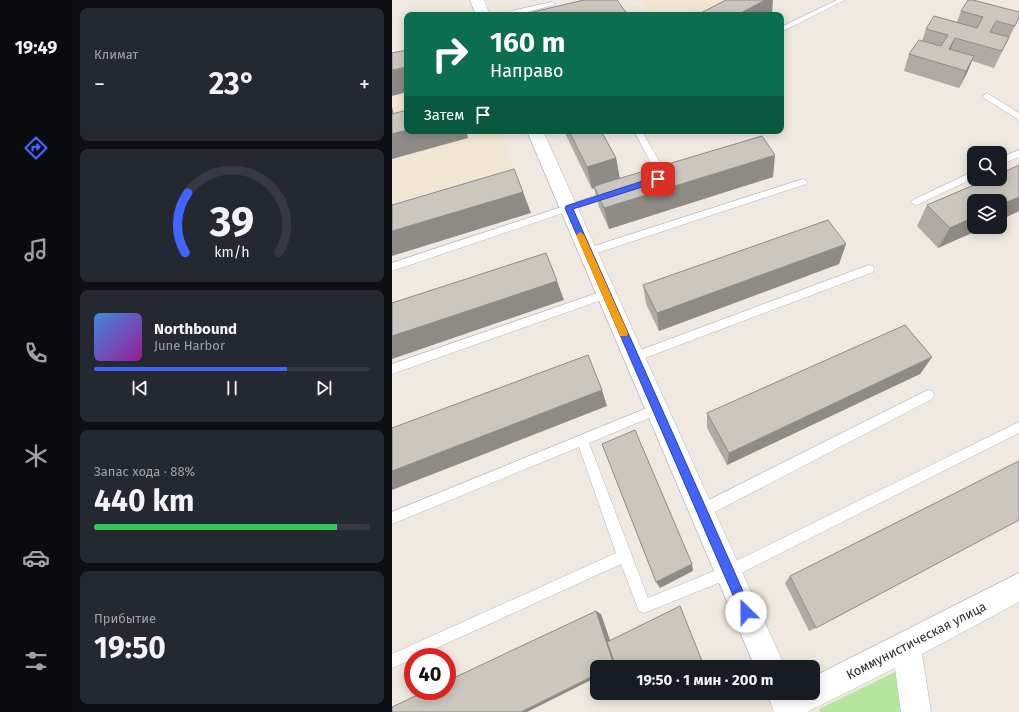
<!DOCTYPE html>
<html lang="ru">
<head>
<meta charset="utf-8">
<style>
	body { margin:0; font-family:"Fira Sans",sans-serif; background:#242831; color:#f1f3f6; height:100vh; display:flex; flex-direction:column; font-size:15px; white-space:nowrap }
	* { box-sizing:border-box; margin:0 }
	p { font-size:13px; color:#9ea1a6 }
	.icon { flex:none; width:22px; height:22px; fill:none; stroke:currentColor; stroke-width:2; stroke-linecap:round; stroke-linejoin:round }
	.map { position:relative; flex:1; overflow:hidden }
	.sheet { display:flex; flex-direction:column; gap:8px; padding:8px; background:#0d0f14; width:320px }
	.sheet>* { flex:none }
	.banner { position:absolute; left:12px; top:12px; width:380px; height:122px; border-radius:8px; box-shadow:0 2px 10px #0003; background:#0b6e4f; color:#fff; overflow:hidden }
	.controls { position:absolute; left:575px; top:146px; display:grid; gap:8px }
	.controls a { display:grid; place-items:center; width:40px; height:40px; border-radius:8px; background:#171b24; box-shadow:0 2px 10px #0003; font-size:20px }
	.speed { position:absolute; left:12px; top:648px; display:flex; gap:8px; font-size:20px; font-weight:700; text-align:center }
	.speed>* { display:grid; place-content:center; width:52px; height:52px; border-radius:50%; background:#171b24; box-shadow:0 2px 10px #0003; line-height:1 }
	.speed .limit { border:6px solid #d22; background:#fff; color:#111 }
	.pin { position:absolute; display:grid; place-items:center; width:34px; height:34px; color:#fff; margin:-17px; border-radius:8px; box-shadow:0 2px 6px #0006 }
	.me { position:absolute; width:44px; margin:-22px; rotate:337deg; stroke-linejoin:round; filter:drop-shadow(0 0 3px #0008) }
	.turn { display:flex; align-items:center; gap:14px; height:84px; padding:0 20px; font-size:18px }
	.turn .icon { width:52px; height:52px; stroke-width:2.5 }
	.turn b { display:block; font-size:28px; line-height:34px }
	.then { display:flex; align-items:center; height:38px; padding:0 20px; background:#0003; gap:8px; font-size:15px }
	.big { font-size:30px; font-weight:700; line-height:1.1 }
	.sheet .widget { flex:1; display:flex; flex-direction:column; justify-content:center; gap:6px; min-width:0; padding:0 14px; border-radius:8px; background:#242831 }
	.sheet .dial { align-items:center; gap:0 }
	.dial svg { height:104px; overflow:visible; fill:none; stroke:#363941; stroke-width:7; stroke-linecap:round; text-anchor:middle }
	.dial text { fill:#f1f3f6; stroke:none }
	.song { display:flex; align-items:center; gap:12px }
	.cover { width:48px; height:48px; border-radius:6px; background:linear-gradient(135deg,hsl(210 70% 55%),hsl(300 70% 35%)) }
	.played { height:4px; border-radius:2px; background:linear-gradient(90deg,#4264fb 70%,#363941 70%) }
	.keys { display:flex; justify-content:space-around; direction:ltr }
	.heat { display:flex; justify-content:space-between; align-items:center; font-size:22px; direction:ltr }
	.charge { height:6px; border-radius:3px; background:linear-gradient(90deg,#34c759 88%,#363941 0) }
	.trip { position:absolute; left:198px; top:660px; width:230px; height:40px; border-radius:8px; background:#171b24; box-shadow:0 2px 10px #0003; font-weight:700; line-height:40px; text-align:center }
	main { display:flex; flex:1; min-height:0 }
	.menu { display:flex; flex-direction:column; width:72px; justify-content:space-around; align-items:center; background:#090b0e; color:#9ea1a6 }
	.menu .icon { width:28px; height:28px }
	.menu .selected { color:#4264fb }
	.menu b { font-size:18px; color:#f1f3f6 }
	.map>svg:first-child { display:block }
	.education { fill:#f0e6d1 }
	.green { fill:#b6e59e }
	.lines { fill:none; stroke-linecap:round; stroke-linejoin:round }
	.lane-casing { stroke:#b4b7c1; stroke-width:1 }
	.secondary-casing { stroke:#b4b7c1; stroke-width:1 }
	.lane { fill:#fff; fill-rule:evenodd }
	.secondary { fill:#fff; fill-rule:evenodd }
	.wall { fill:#afaba4 }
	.shaded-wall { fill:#8e8b86 }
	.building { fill:#cbc7bf; stroke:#8e8b86 }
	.route { fill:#4264fb; stroke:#2b41a3 }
	.slow { fill:#f59e0b }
	.labels { text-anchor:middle; stroke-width:4; stroke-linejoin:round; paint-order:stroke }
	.near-street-label { font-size:13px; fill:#2e2e2e; stroke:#fff }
</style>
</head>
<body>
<main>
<nav class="menu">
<b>19:49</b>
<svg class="icon selected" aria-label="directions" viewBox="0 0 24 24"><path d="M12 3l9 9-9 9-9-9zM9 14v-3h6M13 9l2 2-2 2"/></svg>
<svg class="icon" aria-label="music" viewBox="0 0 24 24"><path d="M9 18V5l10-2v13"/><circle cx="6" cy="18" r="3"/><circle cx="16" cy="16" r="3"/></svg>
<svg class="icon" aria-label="phone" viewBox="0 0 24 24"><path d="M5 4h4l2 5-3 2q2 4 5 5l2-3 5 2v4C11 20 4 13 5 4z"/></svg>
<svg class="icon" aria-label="climate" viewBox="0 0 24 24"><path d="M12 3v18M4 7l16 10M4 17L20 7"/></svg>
<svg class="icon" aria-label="car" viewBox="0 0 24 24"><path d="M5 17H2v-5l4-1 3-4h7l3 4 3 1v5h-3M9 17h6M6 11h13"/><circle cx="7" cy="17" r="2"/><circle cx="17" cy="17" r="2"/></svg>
<svg class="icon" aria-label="filters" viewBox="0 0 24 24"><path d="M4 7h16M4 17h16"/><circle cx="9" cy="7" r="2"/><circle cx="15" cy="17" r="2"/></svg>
</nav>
<section class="sheet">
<div class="widget"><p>Климат</p>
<div class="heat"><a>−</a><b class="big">23°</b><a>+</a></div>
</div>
<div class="widget dial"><svg viewBox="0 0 100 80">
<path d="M14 69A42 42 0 1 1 86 69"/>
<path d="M14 69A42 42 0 0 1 16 23" stroke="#4264fb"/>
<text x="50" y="56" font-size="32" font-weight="700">39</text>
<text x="50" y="72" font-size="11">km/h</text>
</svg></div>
<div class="widget">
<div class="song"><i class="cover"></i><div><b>Northbound</b><p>June Harbor</p></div></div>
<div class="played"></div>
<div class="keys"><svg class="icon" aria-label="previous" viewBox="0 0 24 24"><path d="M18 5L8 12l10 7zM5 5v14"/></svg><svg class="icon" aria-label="pause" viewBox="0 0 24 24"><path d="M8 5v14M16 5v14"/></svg><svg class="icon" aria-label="next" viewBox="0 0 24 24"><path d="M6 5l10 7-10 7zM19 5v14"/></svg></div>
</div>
<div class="widget"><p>Запас хода · 88%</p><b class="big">440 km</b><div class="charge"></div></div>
<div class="widget"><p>Прибытие</p><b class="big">19:50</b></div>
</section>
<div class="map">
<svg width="627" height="712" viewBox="0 0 627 712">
	<rect width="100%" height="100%" fill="#efe9e1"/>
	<path class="education" d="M247,0H369L349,8L309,12L282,8L258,10Z
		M15,55V131H108L122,168L0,204V59Z"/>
	<path class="green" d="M505,671L511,712H428L427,709Z"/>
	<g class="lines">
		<g class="lane-casing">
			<path id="lane" d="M445,0H453L389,32V27Z
				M160,2L162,3V5L123,15H115L119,11Z
				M595,93L627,113V120L592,98L591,96Z
				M242,131H250L273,172L267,181L264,182L260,179L264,172Z
				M627,150V157L608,165V158Z
				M582,171V178L527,204L524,205L519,202L521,200Z
				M411,179L416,182L414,184L196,256L193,255L191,252L193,249Z
				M218,191L221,192L223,194L221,196L0,271V263Z
				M477,265L481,266L482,269L481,272L242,362L238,360L236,357L238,354Z
				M214,290L218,291L219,294L218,297L0,374V364Z
				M536,390L540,391L542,395L540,399L315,516L310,517L305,516L304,511L305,506Z
				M265,404L269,405L271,409L269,413L197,443L256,598L332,567L627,422V433L341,577L252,613L247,611L229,564L25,657H21V659L0,668V654L224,553L187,447L0,524V512Z"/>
		</g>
		<g class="secondary-casing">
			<path id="secondary" d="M78,0H92L98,15H84Z
				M135,131H151L393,667H363Z
				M627,573V602L530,654L539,712H509L503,668L415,712H382L375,693H421V677Z"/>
		</g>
		<use href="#lane" class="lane"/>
		<use href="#secondary" class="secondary"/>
	</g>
	<path class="wall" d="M569,11L627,18L602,68L580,61L575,73L567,88L512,71L517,54L530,41L534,29L565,22Z
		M172,131H209L224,158L228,179L381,177L217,229L207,207L202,188L200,189Z
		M627,165V211L608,220V201H582V227H593L546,248L525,226L535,205L596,179H608V174Z
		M454,244L447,264L267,331L254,304L251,285Z
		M540,357L528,374L335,465L315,428V413Z
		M398,576L424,628L417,631L393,583Z"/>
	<path class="shaded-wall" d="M373,0H381L380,15H345Z
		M563,38L557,54L551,66L557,49Z
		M582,56L575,73L567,88L574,71Z
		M15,67V92L0,96V70Z
		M0,107L7,132L15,130V131H74L76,138L0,159Z
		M383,155L381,177L217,229L212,208Z
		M224,158L228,180L202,186V188L200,189L195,167Z
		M131,192L139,213L0,256V231Z
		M627,197V211L608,220V205Z
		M582,217V227H593L546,248L558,228Z
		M454,244L447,264L267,331L265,313Z
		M165,281L172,300L0,359V336Z
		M540,357L528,374L335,465L337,453Z
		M210,390L215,406L0,490V471Z
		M300,564L301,571L268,588L264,582Z
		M204,611L209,614L227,666L225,667H219Z
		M205,674V677L135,712H129Z"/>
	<path class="building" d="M192,0H225L236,15H128Z
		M334,0H373L345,15H305Z
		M576,0H581L627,12V17L623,26L604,21L598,32L617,37L610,51L563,38L557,49L582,56L574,71L517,54L527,40L549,46L556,35L534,29L542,16L585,28L591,17L569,11Z
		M15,50V67L0,70V53Z
		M15,110V130L0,134V114Z
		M177,131H209L224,158L195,167Z
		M370,136L383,155L212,208L202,186Z
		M627,165V197L608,205V201H582V217L558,228L535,205L596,179H608V174Z
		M122,169L131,192L0,231V205Z
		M436,220L454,244L265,313L251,285Z
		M154,253L165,281L0,336V303Z
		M513,325L540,357L337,453L315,413Z
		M196,355L210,390L0,471V428Z
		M243,430L300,564L264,582L210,444Z
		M627,461V520L424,628L398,576Z
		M288,606L310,661L298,667H224L215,642Z
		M204,611L222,665L219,667H205V674L129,712H0V707L34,691H55V681Z
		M232,693H247L234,700Z"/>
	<path class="route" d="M266,176L270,179L269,181L181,209L358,607L360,612L358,616L354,617L350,616L173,208L174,206Z"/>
	<path class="slow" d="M188,232L192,235L236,333L235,336H228L227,333L184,235Z"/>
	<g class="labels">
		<g class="near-street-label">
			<text transform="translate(524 640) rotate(-27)" y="5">Коммунистическая улица</text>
		</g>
	</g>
</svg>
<div class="controls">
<a><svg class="icon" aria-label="search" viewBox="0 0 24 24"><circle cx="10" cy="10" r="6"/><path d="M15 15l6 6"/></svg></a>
<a><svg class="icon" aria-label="layers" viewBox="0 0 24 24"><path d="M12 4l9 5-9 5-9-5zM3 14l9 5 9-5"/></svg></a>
</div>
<div class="speed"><div class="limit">40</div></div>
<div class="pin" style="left:266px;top:179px;background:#d93025"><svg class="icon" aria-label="arrive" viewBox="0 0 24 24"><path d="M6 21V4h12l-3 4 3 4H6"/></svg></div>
<svg class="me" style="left:354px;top:612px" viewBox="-20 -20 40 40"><circle r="19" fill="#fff"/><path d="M0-13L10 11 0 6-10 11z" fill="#4264fb"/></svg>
<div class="trip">19:50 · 1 мин · 200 m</div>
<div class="banner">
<div class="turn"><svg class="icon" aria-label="right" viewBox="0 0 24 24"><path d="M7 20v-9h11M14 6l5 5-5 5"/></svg><div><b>160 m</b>Направо</div></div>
<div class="then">Затем<svg class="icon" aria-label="arrive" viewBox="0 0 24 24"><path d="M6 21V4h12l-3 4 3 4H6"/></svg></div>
</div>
</div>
</main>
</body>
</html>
